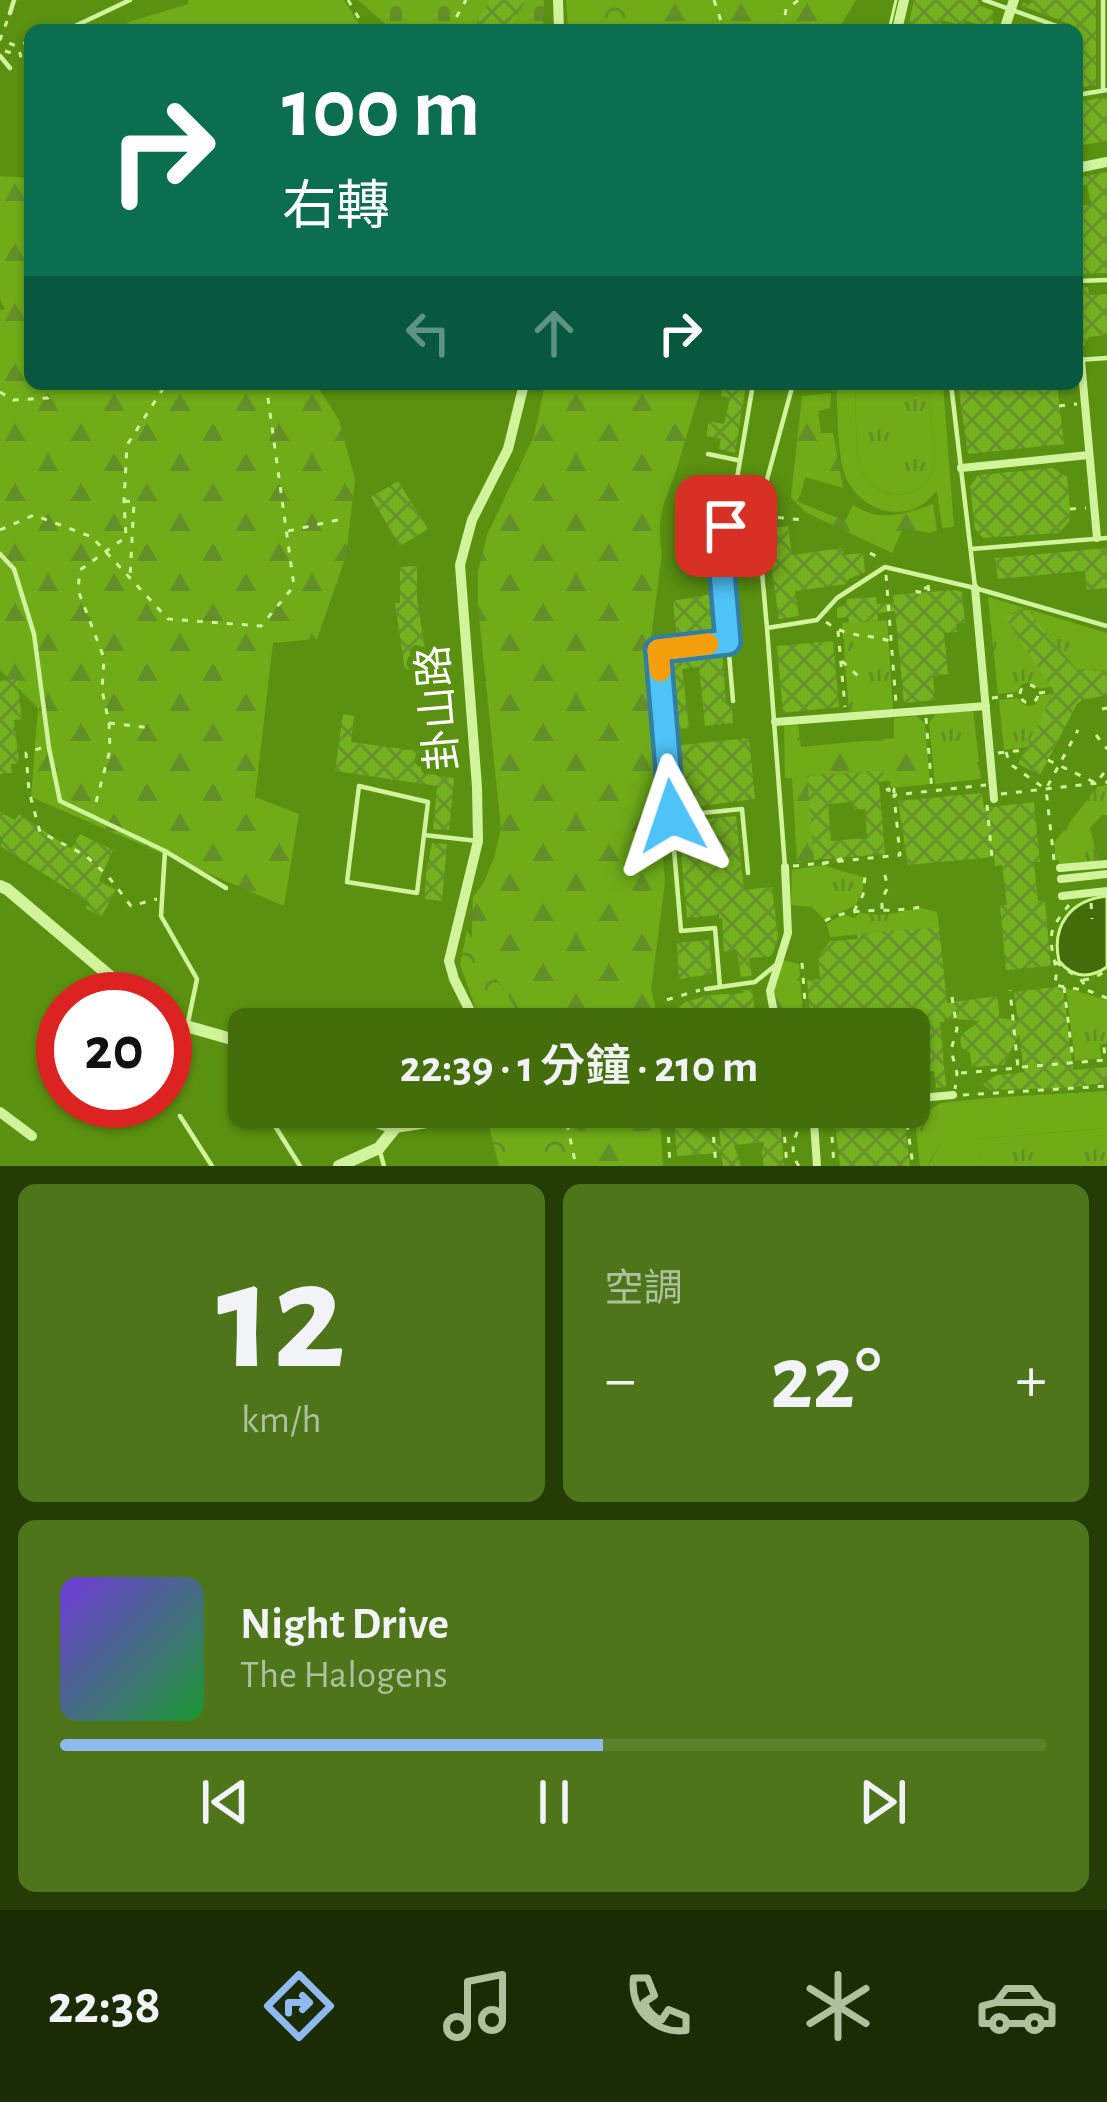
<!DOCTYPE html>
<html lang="zh-TW">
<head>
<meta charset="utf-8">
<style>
	body { margin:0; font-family:"Alegreya Sans","Noto Sans TC",sans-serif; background:#4e751a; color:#f1f3f6; height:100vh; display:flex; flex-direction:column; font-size:45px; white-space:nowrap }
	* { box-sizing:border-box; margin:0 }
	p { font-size:39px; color:#afc09d }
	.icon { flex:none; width:66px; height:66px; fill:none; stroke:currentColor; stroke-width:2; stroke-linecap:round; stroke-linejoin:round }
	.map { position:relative; height:1166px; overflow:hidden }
	.sheet { display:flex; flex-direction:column; gap:18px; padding:18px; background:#253c07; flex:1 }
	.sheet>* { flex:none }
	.hud { position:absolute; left:24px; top:24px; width:1059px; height:366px; border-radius:18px; box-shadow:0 3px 9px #0004; background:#0b6e4f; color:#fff; overflow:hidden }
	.speed { position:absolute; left:36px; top:972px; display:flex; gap:24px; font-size:60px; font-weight:700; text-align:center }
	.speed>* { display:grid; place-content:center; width:156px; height:156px; border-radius:50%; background:#446d0c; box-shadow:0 3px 9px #0004; line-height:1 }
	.speed .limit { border:18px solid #d22; background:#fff; color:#111 }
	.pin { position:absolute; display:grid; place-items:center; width:102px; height:102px; color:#fff; margin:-51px; border-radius:24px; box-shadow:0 6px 18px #0006 }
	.me { position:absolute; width:132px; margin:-66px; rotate:355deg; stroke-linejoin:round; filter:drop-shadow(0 0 9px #0008) }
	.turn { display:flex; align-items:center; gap:42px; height:252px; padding:0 60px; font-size:54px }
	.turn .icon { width:156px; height:156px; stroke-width:2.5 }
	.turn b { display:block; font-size:84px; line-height:102px }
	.lanes { display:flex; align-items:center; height:114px; padding:0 60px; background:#0003; justify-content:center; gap:60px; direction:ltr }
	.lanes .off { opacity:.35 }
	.big { font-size:90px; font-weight:600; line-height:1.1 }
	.sheet .tile { flex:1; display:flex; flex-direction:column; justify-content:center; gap:18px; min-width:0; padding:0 42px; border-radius:18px; background:#4e751a }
	.sheet .dial { align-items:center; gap:0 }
	.dial b { font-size:156px; line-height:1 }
	.song { display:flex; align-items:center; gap:36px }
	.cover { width:144px; height:144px; border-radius:18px; background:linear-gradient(135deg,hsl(260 70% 55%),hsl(130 70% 35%)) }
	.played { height:12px; border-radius:6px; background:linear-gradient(90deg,#90b9f0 55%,#5c802d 55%) }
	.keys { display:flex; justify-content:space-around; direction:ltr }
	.heat { display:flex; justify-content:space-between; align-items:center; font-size:66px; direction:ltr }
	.sheet .tiles { flex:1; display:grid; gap:18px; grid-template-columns:1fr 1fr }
	.tile:last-child { grid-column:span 2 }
	.trip { position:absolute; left:228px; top:1008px; width:702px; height:120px; border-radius:18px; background:#446d0c; box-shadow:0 3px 9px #0004; font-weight:600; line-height:120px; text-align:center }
	.menu { display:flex; height:192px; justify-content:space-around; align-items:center; background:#1b2c05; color:#afc09d }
	.menu .icon { width:84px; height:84px }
	.menu .selected { color:#90b9f0 }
	.menu b { font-size:54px; color:#f1f3f6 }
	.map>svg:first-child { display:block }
	.grass { fill:url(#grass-tufts) }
	.forest { fill:url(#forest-firs) }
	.cemetery { fill:url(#cemetery-stones) }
	.park { fill:url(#park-crowns) }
	.garden { fill:#6fac18 }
	.water { fill:#426d0a; stroke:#cdf78d; stroke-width:3 }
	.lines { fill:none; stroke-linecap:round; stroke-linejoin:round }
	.stream { stroke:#cdf78d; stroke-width:3 }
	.building { fill:url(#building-cross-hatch); fill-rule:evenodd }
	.path { stroke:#d0f39c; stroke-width:3; stroke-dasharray:6 9; stroke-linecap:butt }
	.service { stroke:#d0f39c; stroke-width:4.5 }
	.pedestrian { stroke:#d0f39c; stroke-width:8 }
	.minor { stroke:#d0f39c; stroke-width:10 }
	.tertiary { stroke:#d0f39c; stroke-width:12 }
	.path-bridge { stroke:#d0f39c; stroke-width:3; stroke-dasharray:6 9; stroke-linecap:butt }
	.route-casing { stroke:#337fa1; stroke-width:30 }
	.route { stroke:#4fc3f7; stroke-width:21 }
	.slow { stroke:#f59e0b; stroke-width:21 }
	.labels { text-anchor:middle; stroke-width:12; stroke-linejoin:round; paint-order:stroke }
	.street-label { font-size:42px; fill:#fff; stroke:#5b9110 }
</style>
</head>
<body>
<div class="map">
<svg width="1107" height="1166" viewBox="0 0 1107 1166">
	<defs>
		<pattern id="grass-tufts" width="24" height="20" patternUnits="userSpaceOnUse" patternTransform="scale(3)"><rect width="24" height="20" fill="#6fac18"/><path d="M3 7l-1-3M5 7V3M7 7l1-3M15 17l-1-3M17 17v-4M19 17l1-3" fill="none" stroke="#648f28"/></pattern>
		<pattern id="forest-firs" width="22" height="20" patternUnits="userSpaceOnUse" patternTransform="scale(3)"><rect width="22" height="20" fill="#6fac18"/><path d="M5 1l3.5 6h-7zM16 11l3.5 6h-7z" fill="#648f28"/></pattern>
		<pattern id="cemetery-stones" width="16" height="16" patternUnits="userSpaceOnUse" patternTransform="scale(3)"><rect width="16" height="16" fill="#6fac18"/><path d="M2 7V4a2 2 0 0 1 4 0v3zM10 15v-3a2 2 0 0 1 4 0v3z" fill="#648f28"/></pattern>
		<pattern id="park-crowns" width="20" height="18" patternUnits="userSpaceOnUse" patternTransform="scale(3)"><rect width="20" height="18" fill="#6fac18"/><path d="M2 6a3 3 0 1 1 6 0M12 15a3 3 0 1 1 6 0" fill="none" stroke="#648f28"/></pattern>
		<pattern id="building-cross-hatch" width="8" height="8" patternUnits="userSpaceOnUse" patternTransform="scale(3)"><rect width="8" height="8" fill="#74b11e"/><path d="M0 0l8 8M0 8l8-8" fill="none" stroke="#68932c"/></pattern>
	</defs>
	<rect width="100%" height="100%" fill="#5b9110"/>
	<path class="grass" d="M855,384H927C929,403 938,454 933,469C927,487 907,499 888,493C877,490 865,481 861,469C855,454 856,403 855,384Z
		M988,597L1107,633V671L1075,669L1026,607L1006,618L1053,686L1040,689L1028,682L1021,685L1017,692L998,694Z
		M887,620L893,709L849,712L842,623Z
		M1054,694L1027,747L1004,750L999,700L1018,698C1023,705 1028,708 1036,704L1041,695Z
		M973,710L981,779L935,784L929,723L936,713Z
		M1107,785V815H1102L1090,828L1098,861L1059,866V860H1056L1054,843L1097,787Z
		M822,865L863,877V890L855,906L824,919L812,907L791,905L792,870Z
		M921,908L937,912L939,927L830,937L827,924C837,918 843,912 854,918L860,913L883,915Z
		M1066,988L1107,1000V1043L1100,1045L1101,1058L1075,1061Z
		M988,1098L990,1117C965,1130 938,1138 928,1166H920L914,1113L931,1109L941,1103Z
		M1107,1128V1166H980L977,1139Z"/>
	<path class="forest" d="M606,0H856L838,30H653L642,27L610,30Z
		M0,176L30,178V384H316L339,420L355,479L346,556L317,639L273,643L255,797L299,814L284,906L31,797L38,708L0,670V310L5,309L0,299Z
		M545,384H702C694,412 685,440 677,468C666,501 655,515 662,552L647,669L665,882L651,990L661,1029H507L471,965L473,897L484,882L494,858L501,828L478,607V572L487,535L534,436Z
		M831,393L830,408L818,411L821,433H833L843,488L805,477L799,502L845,521L853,505C880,523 905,514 933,504L937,530L930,533L903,528L892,553L805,512L791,497L802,396Z
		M917,716L925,724L930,784L891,788L890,781H885L883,770L808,776L814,860L797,862L792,778H785L784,726L798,725L801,747L894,738V718Z
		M783,960L799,964L804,1029H779L774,991Z
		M570,1107H659L663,1166H579L583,1148Z"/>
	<path class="cemetery" d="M358,0H544L543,30H392Z"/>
	<path class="park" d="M566,0H654L657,6L623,30H568Z
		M467,931L528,1029H483L460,964Z
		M492,1107H567L593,1161L592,1166H499L487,1119Z"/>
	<path class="garden" d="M188,0H344L363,30H119L129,22L188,4Z
		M836,384H855C856,403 855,454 861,469C865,481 877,490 888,493C907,499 927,487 933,469C938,454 929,403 927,384H943L954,527L942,528L937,491C932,495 928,501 923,504C893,524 854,504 844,472C837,451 838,408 836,384Z
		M1107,1091V1128L978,1139L980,1166H928L941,1143L936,1142L934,1122L989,1117L988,1098Z"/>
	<path class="water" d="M1107,896V967C1089,979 1073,978 1059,961C1051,925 1071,900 1107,896Z"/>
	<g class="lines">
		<path class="stream" d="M889,30L896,0"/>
	</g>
	<path class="building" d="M489,0H526L513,23L526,30H473Z
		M914,0H977L981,6L994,11L991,20L994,21L991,29L965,20L963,26L942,20L938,30H916L909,23Z
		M1031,0H1096V85L1077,88V30L1070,24L1022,6L1023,2L1030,5Z
		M1107,97V141L1077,146V102Z
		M1107,172V273L1077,274V206L1091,205L1087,185L1077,186V178Z
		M1088,287L1089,295L1107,294V335L1089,337L1084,346L1077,347V288Z
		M723,384L746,385L735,453L719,449L721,439L706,436L709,421L724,424L730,398L721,396Z
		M958,384H1057L1064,444L968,454Z
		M1052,468L1067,477L1070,509L1071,519L1059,533L983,538L975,529L970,487L978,475Z
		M398,481L428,529L400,546L371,497Z
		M788,526L792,555L843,548L844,555L863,553L865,572L849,579L846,584L795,591L799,616L779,619L766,529Z
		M1107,548V588L1087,590L1085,571L998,579L995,558Z
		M417,566V600L428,667L405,670L395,603H400V567Z
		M953,590L962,592L965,623L956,624L957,632L944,633L948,674L933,676L935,700L904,703L895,611L877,613L878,620L849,623L848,617L837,618V608L846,605L847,599L876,597L877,604L894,603L893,595Z
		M717,593L721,636L677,642L673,601Z
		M1023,609L1029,611L1076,669L1107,671V695L1082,700L1077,704L1040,775L1018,764L1054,691L1005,618Z
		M833,641L839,707L783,713L777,646Z
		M722,650L726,702L732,708L733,723L705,726L699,667L682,669L689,728L671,730L664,657Z
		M17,679L22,719L14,720L19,763L11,764L12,773L0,774V681Z
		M343,714L354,716L351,742L439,754L437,776L454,778L449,831L433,829L437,786L335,771Z
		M749,738L755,799L677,809L672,746Z
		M884,770L885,781L879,782L885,854L814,860L807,776ZM853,802L854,810L865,809L867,838L831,841L828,804Z
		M982,793L984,808L1034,802L1040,862H1034L1038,901H1045L1051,966L1006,970L1000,905H1007L1002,865L995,866L994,857L908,865L898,801Z
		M0,812L15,820L19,814L71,849L80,834L113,850L99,881L116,890L101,917L85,908L90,903L0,846L3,838L0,836Z
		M736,816L744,890L772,887L778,937L772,956L749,958L752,976L741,977L737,950L724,952L722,918H719V915L687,918L678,822Z
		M432,843L447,844L442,901L425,899L426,873Z
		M939,927L947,1003L997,996L1000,1018L1018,1021L1014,992L1063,986L1073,1070L1107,1067V1083L1062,1088L990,1090L983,1084L997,1075L1024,1072L1019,1034L1004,1065L972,1067L970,1053L962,1048L960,1040L962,1034L980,1021L944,1018L945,1022H940L946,1087L936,1088L934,1071L909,1073V1029H811L807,980L820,979L818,957L830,941L858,939L857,934Z
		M709,940L712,974L679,979L677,943Z
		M752,989L757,1029H671L676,1010L685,1002L710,995L743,993V991Z
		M673,1107H700L684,1122L721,1147L717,1107H779L784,1166H764L762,1153L764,1142L734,1145L741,1166H723L721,1153L677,1156Z
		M904,1115L910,1166H840L835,1123Z"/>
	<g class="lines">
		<path class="path" d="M348,0L366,30
			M714,0L724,30
			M7,21L0,40L17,46L30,41
			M57,30L67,26
			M449,30L466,0
			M783,30L786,9L799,0
			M5,51L21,56L17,47
			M0,392L13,400L48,398L52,384
			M1059,406L1077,404
			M124,501L134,502L130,578
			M1070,509L1086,508
			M763,516L803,520
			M0,530L34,515L92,537L168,619L261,626L294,586L266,384
			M288,531L338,520
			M870,553L883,560
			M886,575L896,703
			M928,585L929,592H917V588H929
			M826,622C849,639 865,633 890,641
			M838,631L845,707
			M842,661L858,676L863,675
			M1020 694a9 9 0 1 1 18 0a9 9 0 1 1-18 0Z
			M1039,693L1054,691
			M992,698L1018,695
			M1102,709L1107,708
			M926,718L932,791
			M109,723L151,728
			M1096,735L1107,749
			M41,748L26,753L29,791L40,832L85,855L108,876L131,906L157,899
			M1006,752L1010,764L1044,788
			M998,753L1025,750
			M1048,760L1096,783L1107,769
			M886,790L889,789V794L894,789V793
			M1001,794L1107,782
			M987,805L992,857
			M1054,860L1046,789L1078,730
			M822,864L849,857V859
			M793,866L900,855L894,795L986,785
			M1091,903L1092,919
			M1069,905C1063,913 1055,922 1052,932C1048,952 1061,967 1054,985L1089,991L1107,998
			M882,909V899L888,887L884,872
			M854,911L863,895L865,877
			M825,921C852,905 889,914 920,907
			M1056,962L1082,981L1088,991
			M802,963L807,1029
			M1083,980L1094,978L1107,970
			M1064,987L1073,1061
			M952,997L957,1029L951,1050L957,1073L955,1089
			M666,1029V1000L700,990
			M1022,1067L1105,1060L1104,1046H1107
			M961,1073L1018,1068L1010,990
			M963,1095L1107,1086
			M544,1107L566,1119L576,1166
			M667,1107L670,1166
			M711,1107L716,1166
			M782,1107L787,1166
			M830,1107L834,1166
			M905,1109L913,1166
			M670,1123L712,1120
			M799,1166C788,1151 794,1135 804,1121"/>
		<path class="service" d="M984,0L1068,30
			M10,13L14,0
			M73,27L130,0
			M906,29L909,30
			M0,56L10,68
			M1103,90V0
			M1077,95L1107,90
			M1077,281L1107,280
			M1077,360L1107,358
			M793,384L757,516L767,628L817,620L837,598L885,567L975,588L1107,626
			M951,384L975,587
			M708,454L737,460
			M697,496L723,502L761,503
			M685,530L726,526
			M971,549L1107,538
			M0,554L14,569L34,634L49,748L60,801L165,851L226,888
			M767,628L785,867
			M733,701L720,549L733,502L753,384
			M672,816L742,809L748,873
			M424,835L417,893L347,882L359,786L428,802L424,835L478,841
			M165,851L161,916L197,979L187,1027
			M720,987L715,928L681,931L657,651L728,642
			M706,989L755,982L777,964
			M263,1107L300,1166
			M180,1116L212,1166
			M379,1148L384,1166"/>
		<path class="pedestrian" d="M1081,360L1097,538
			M961,468L1089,455
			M975,588L994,799
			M775,722L986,706
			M1060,868L1107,864
			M1061,879L1107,874
			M1062,896L1107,891
			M777,1029L770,991L788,933L785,867
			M909,1099L953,1095
			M813,1107L817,1166"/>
		<path class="minor" d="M558,0L559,30
			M897,30L904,0
			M1004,30L1014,0
			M1077,168L1107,162
			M479,1029L454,979L449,961L478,841L477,787L460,565L472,520L508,449L524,384
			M0,1112L32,1136
			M395,1128L434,1122L473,1107"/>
		<path class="tertiary" d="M0,886L7,889L137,999
			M165,1020L249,1044
			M339,1166L379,1148L395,1128L370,1120L353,1107"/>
		<path class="path-bridge" d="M96,802L110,750L109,723L102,690L104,658L78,590L80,570L126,537L124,501L127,445L166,384"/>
	</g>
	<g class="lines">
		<g class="route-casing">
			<path id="route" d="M672,816L658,650L728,642L720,549L726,526"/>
		</g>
		<use href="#route" class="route"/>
		<path class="slow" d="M660,671L658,650L708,644"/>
	</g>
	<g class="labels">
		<g class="street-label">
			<text transform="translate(437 708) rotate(-95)" y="15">卦山路</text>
		</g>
	</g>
</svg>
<div class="speed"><div class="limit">20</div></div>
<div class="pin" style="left:726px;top:526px;background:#d93025"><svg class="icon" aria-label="arrive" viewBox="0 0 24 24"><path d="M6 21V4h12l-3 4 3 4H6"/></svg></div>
<svg class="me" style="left:672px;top:816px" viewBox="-20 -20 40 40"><path d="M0-17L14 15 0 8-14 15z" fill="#4fc3f7" stroke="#fff" stroke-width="4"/></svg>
<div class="trip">22:39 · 1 分鐘 · 210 m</div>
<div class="hud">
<div class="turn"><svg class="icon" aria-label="right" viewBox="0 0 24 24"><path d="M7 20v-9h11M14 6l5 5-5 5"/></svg><div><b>100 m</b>右轉</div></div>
<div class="lanes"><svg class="icon off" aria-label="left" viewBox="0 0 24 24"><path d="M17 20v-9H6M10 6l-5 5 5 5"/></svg><svg class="icon off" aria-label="ahead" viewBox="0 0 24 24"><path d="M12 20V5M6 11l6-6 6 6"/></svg><svg class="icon" aria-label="right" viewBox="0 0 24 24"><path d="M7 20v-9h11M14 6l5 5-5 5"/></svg></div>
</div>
</div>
<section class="sheet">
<div class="tiles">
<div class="tile dial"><b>12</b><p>km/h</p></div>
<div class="tile"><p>空調</p>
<div class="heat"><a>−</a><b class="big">22°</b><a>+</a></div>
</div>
<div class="tile">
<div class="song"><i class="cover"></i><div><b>Night Drive</b><p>The Halogens</p></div></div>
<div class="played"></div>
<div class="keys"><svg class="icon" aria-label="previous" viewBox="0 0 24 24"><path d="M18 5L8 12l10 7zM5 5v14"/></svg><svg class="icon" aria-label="pause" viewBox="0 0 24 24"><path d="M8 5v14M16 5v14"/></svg><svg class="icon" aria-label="next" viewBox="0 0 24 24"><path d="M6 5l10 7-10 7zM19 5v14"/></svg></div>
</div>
</div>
</section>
<nav class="menu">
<b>22:38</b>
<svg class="icon selected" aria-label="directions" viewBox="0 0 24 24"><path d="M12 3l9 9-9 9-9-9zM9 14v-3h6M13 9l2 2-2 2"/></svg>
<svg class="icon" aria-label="music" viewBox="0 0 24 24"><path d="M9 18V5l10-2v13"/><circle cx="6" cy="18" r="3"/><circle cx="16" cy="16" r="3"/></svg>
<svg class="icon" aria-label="phone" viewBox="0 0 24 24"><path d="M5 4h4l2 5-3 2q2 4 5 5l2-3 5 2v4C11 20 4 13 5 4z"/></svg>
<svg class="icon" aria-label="climate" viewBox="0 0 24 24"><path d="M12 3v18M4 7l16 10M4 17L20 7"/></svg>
<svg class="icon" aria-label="car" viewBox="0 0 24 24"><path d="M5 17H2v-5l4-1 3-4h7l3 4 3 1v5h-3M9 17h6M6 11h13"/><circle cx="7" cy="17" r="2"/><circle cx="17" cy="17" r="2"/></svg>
</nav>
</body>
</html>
